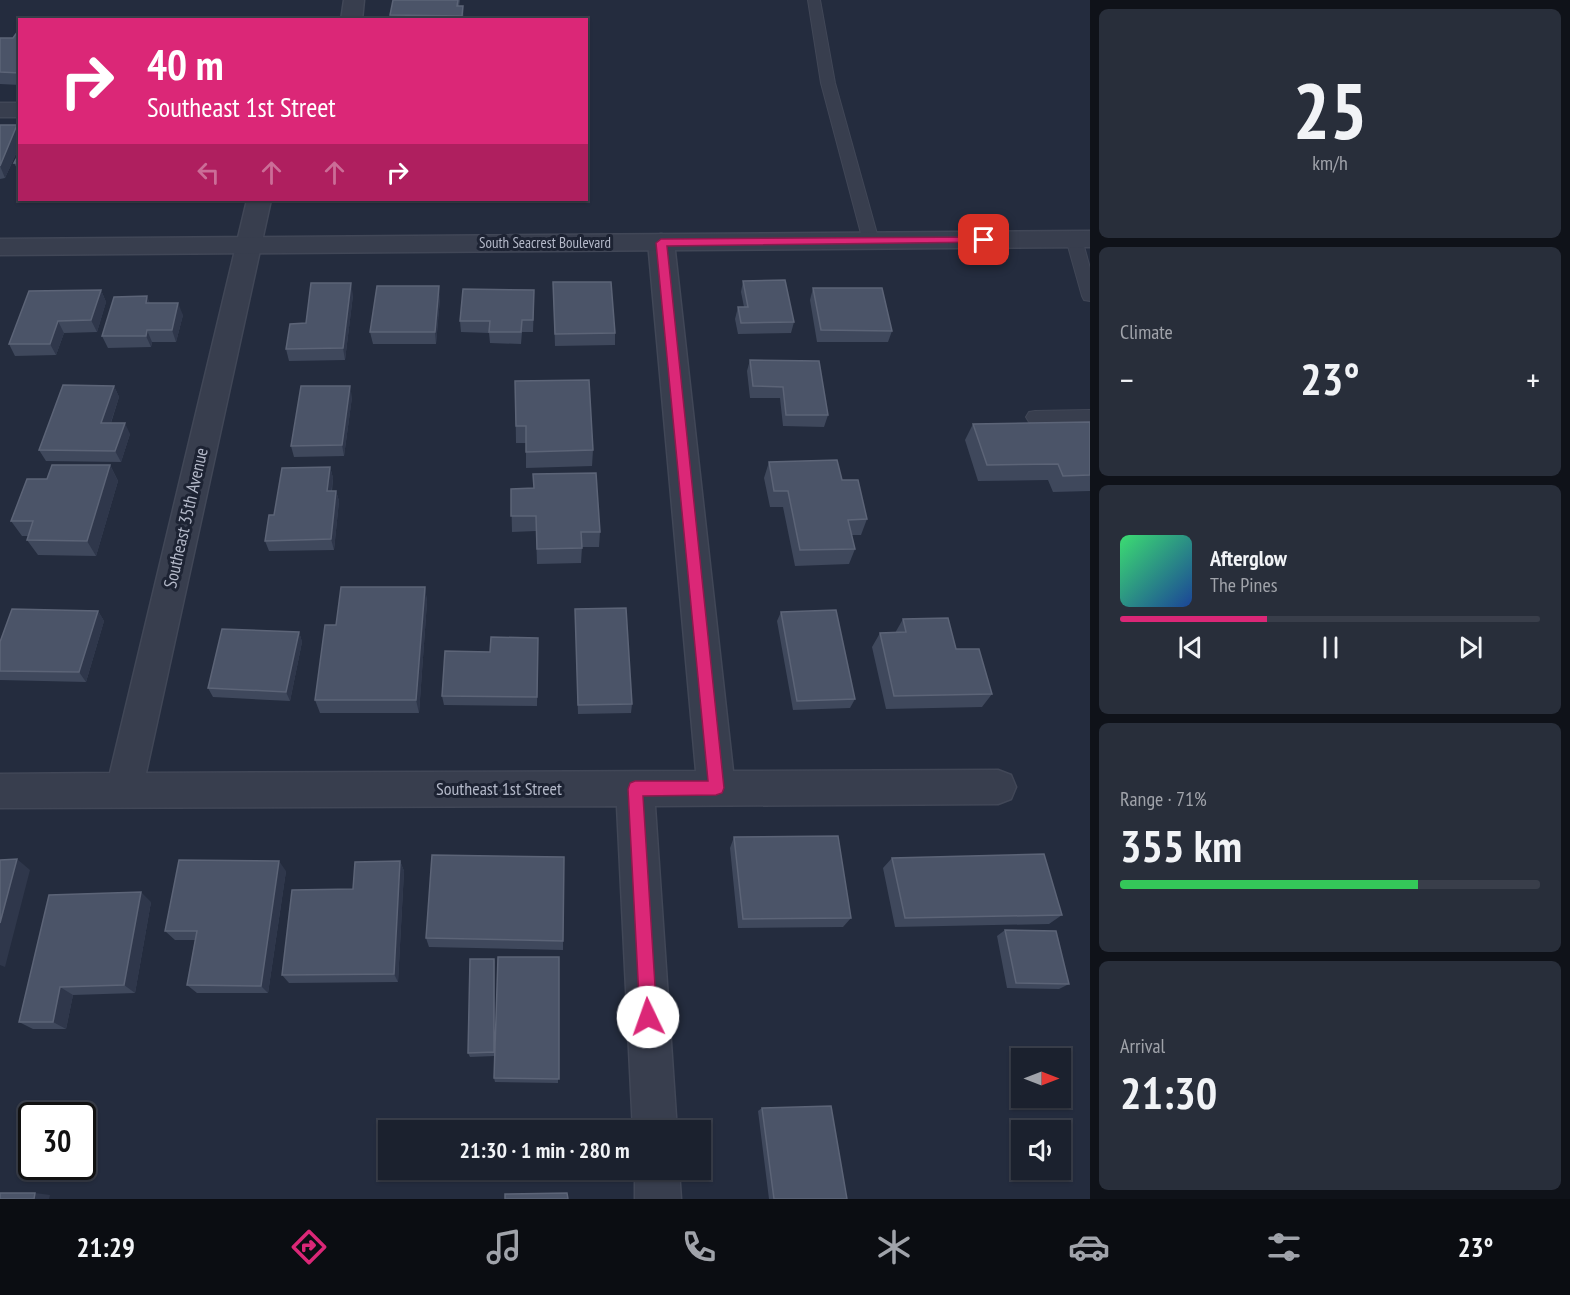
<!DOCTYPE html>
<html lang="en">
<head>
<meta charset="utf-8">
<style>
	body { margin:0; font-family:"PT Sans Narrow",sans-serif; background:#282e3a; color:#f1f3f6; height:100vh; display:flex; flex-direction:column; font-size:22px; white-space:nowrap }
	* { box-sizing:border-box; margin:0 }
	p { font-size:20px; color:#a0a3aa }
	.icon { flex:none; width:33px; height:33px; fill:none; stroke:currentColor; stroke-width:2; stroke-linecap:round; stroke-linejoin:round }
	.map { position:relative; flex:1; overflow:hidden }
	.details { display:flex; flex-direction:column; gap:9px; padding:9px; background:#0f1219; width:480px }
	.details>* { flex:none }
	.top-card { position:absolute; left:18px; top:18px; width:570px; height:183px; border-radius:0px; box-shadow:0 2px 4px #0004,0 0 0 2px #393e4a; background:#db2777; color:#fff; overflow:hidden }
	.needle { width:39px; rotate:90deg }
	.controls { position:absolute; left:1011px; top:1048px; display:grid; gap:12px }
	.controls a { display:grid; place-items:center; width:60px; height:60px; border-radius:0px; background:#1b212e; box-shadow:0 2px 4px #0004,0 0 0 2px #393e4a; font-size:30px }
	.speed { position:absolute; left:18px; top:1102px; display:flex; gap:12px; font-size:30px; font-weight:700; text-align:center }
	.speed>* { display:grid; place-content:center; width:78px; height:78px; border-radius:50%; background:#1b212e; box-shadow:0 2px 4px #0004,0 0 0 2px #393e4a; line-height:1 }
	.speed .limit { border:3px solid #111; border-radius:9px; background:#fff; color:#111 }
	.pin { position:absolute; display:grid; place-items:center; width:51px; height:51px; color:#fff; margin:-26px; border-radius:12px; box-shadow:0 3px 9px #0006 }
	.me { position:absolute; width:66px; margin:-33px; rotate:357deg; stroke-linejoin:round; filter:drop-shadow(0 0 4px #0008) }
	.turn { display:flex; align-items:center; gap:21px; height:126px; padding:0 30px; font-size:27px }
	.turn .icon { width:78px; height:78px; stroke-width:2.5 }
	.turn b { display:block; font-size:42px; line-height:51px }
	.lanes { display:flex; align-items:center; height:57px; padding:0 30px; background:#0003; justify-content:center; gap:30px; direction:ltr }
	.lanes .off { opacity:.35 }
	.big { font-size:45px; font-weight:800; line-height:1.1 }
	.details .tile { flex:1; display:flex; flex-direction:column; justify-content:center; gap:9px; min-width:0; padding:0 21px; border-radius:9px; background:#282e3a }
	.details .dial { align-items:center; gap:0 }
	.dial b { font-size:78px; line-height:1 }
	.song { display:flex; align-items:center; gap:18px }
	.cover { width:72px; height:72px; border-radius:9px; background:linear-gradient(135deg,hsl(140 70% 55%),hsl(220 70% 35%)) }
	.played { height:6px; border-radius:3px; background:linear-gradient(90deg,#db2777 35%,#393e4a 35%) }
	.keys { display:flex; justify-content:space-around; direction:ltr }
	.heat { display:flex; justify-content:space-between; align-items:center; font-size:33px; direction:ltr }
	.charge { height:9px; border-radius:4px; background:linear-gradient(90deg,#34c759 71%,#393e4a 0) }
	.trip { position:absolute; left:378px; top:1120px; width:333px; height:60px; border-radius:0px; background:#1b212e; box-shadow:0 2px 4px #0004,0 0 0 2px #393e4a; font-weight:800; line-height:60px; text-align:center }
	.tab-bar { display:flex; height:96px; justify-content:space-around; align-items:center; background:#0b0d12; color:#a0a3aa }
	.tab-bar .icon { width:42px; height:42px }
	.tab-bar .on { color:#db2777 }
	.tab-bar b { font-size:27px; color:#f1f3f6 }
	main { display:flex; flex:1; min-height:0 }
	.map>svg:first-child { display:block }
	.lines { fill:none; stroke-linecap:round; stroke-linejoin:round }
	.service-casing { stroke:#414757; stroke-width:2 }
	.minor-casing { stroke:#414757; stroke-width:3 }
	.tertiary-casing { stroke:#414757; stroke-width:3 }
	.service { fill:#383e4e; fill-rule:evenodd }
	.minor { fill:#383e4e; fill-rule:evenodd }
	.tertiary { fill:#383e4e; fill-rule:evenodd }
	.wall { fill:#3f485c }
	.shaded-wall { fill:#2f374b }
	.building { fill:#4b5468; stroke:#5c6477; stroke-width:1.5 }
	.route { fill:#db2777; stroke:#8e194d; stroke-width:1.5 }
	.labels { text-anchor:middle; stroke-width:6; stroke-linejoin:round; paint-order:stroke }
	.far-street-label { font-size:15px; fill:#b4b9c9; stroke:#1d2333 }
	.street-label { font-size:18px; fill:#b4b9c9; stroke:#1d2333 }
</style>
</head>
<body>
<main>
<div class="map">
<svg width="1090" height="1199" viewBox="0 0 1090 1199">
	<rect width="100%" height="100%" fill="#242c3e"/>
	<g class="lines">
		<g class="service-casing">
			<path id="service" d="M808,0H820L835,83L879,241L871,246L863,241L821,83Z
				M1074,234L1082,239L1090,268V301L1084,300L1082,296L1066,239Z
				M1090,410V422L1035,423L1029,422L1026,417L1029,412L1035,411Z"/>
		</g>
		<g class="minor-casing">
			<path id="minor" d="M344,0H364L362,20H341Z
				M0,103H20V117H0Z
				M247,200H271L146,773L696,771L648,242L652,236L661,234L670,236L674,242L733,771L998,770L1011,775L1016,787L1011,799L998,804L655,806L677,1131H633L617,806L0,808V774L110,773Z
				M635,1170H679L681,1199H635Z"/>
		</g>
		<g class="tertiary-casing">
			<path id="tertiary" d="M1090,231V247L0,255V239Z"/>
		</g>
		<use href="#service" class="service"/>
		<use href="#minor" class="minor"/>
		<use href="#tertiary" class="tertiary"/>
	</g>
	<path class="wall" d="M393,0H460L459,6L464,18V20H390V15Z
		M20,31V85L0,84V38H13Z
		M0,125H17L20,130V145L5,178L0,179Z
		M20,152V174L14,163Z
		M743,281L794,322L791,333L738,334L735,319L738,307H744L741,292Z
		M553,282L615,333V345L555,346Z
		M813,288L892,331L888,342H817L810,300Z
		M101,290L106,302L97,332L64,333L56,355L15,356L9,344Z
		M353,295L345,360L289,361L286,349L306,323Z
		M440,298L436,344H373L370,332Z
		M534,302L533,332H522L521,344L490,343L489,333L461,332L460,321Z
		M150,303L183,315L176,342H152L151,347L108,348L102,336Z
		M750,360L828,415L824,427L783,426L780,398H750L747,371Z
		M515,381L593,450L592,466L526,468V443H516Z
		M114,386L119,397L111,423L130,434L121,462L46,461L39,450Z
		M352,397L344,456L294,457L291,446Z
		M1090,422V491L1053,492L1048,480L978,481L965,440L973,424Z
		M769,462L842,480L867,519L861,535H852L855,549L849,564L795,566L783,507H770L764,478Z
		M110,465L118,481L96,556L38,555L27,540L28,536H22L11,521L47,479Z
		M330,467L333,478L332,491H336L339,501L334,550L269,551L265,541L274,515Z
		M511,489L600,532L599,547H582L581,563L537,564L536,531L512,532Z
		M425,587L427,602L419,713H320L315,700Z
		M575,609L632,704L631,713L578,714Z
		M98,611L104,621L86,682L0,680V642Z
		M781,612L855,699L850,708L793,710L777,621Z
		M903,619L956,649L992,694L982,707L886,709L872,647L880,633H895Z
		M299,632L302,642L290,701L213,697L208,688Z
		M538,638L537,706L444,705L442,696Z
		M734,837L851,918L843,927L738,928L730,848Z
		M892,858L1062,915L1049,924L895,927L883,868Z
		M400,861L404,871L398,982L289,983L282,975L353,889Z
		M286,871L268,993H197L187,985L195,940H175L165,931Z
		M151,902L135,993L73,995L66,1029H33L19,1022Z
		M1005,930L1069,984L1059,989L1007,988L997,936Z
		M426,938L563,941V950L429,947Z
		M559,957L558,1083L495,1082L494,1078L495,1056L470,1057L468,1053L494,959L495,964V1054Z
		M762,1108L847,1199H769L758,1111Z"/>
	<path class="shaded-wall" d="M463,6L464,18V20H463Z
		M17,125L20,130V145L5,178L0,166Z
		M351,283L353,295L345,360L343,348Z
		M439,286L440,298L436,344L435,332Z
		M101,290L106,302L97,332L91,320Z
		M147,296L152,308L146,303Z
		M178,303L183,315L176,342L172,330Z
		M58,321L64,333L56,355L50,344Z
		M147,330L152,342L151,347L146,336Z
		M114,386L119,397L107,434L101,423Z
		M350,386L352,397L344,456L342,445Z
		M125,423L130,434L121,462L115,451Z
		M110,465L118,481L96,556L87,541Z
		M330,467L333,478L330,502L327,491Z
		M336,491L339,501L334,550L331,539Z
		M425,587L427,602L419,713L416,700Z
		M98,611L104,621L86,682L79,672Z
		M299,632L302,642L290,701L286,692Z
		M17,859L30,870L5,967L0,965V923Z
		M279,861L286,871L268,993L261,986Z
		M400,861L404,871L398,982L394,974Z
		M141,892L151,902L135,993L124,985Z
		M494,959L495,964V1056L494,1052Z
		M60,987L73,995L66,1029L53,1022Z
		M35,1193L50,1195L49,1199H34Z"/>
	<path class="building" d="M393,0H458L457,6H463L462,16L390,15Z
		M18,31H20V73L0,72V38H13Z
		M0,125H17L0,166Z
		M20,152V163H14Z
		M785,280L794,322L741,323L738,307H748L743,281Z
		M553,282H611L615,333L555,334Z
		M311,283H351L343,348L286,349L290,324L306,323Z
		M377,286H439L435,332H370Z
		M813,288H882L892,331L821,330Z
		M463,289L534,290L533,320H522L521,332H489L490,321H460Z
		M101,290L91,320L58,321L50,344H9L29,291Z
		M147,296L146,303H178L172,330H147L146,336H102L114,297Z
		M750,360L819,361L828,415H786L783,387L753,386Z
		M589,380L593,450L526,452V426H516L515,381Z
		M63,385L114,386L101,423H125L115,451L39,450Z
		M301,386H350L342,445L291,446Z
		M1090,422V475L1063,476L1058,464L987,465L973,424Z
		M837,460L842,480H858L867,519L848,520L855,549L800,550L788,491H774L769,462Z
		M52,465H110L87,541L27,540L33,521H11L27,479H47Z
		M330,467L327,491H336L331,539L265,541L269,515H274L282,468Z
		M596,473L600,532H581L582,548L537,549L536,516H511V489L534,488L533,474Z
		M341,587H425L416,700H315L325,625H336Z
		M626,608L632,704L578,705L575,609Z
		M12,609L98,611L79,672L0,671V642Z
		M836,610L855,699L797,701L781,612Z
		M948,618L956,649H979L992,694L894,696L880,633L906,632L903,619Z
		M222,629L299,632L286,692L208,688Z
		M491,637L538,638L537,697L442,696L445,651L490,652Z
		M838,836L851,918L743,919L734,837Z
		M1044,854L1062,915L905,918L892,858Z
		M432,855L564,857L563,941L426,938Z
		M17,859L0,923V860Z
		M179,860L279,861L261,986L187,985L197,931H165Z
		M400,861L394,974L282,975L292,890L353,889L355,862Z
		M141,892L124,985L60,987L53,1022H19L49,895Z
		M1005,930L1056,931L1069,984L1016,983Z
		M498,957H559V1079L494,1078Z
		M470,959H494V1052L468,1053Z
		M831,1106L847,1199H774L762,1108Z
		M0,1193H35L34,1199H0Z
		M567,1193L568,1199H505V1194Z"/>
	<path class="route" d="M984,237L987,238V242L667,246L724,788L722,793L716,795L643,796L657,1017L654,1023L648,1025L642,1023L640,1017L628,789L630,783L635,781H708L656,243L661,239Z"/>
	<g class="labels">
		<g class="far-street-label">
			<text x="545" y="248">South Seacrest Boulevard</text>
		</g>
		<g class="street-label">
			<text transform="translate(186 518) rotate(-77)" y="6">Southeast 35th Avenue</text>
			<text x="499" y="795">Southeast 1st Street</text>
		</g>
	</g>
</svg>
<div class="controls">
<a><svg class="needle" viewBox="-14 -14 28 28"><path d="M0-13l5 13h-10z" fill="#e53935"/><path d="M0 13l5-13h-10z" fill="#a0a3aa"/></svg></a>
<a><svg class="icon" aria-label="sound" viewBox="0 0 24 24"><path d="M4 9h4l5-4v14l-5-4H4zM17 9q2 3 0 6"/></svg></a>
</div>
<div class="speed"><div class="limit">30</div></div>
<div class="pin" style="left:984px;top:240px;background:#d93025"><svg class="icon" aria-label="arrive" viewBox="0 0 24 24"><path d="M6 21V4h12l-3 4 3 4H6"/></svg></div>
<svg class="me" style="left:648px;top:1017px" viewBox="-20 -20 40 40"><circle r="19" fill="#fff"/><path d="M0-13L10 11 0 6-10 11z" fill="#db2777"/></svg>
<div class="trip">21:30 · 1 min · 280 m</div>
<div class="top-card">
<div class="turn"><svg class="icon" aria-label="right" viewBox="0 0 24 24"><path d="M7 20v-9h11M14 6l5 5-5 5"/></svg><div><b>40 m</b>Southeast 1st Street</div></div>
<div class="lanes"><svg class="icon off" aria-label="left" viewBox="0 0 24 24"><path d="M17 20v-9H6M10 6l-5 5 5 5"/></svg><svg class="icon off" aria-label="ahead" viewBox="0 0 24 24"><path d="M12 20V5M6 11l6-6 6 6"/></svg><svg class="icon off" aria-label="ahead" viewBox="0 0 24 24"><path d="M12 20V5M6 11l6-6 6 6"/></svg><svg class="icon" aria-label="right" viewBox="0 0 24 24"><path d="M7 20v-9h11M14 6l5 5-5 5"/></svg></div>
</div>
</div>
<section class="details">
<div class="tile dial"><b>25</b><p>km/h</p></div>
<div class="tile"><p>Climate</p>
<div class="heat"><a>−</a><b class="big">23°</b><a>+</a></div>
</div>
<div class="tile">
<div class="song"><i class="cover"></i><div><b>Afterglow</b><p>The Pines</p></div></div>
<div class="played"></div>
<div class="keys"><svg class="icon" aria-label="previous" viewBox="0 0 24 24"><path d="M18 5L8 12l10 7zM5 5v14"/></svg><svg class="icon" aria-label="pause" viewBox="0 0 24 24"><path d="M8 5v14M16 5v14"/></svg><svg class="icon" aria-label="next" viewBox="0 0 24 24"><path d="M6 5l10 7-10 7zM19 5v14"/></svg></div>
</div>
<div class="tile"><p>Range · 71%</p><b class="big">355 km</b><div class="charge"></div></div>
<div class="tile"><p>Arrival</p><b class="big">21:30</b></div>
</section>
</main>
<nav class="tab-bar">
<b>21:29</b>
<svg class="icon on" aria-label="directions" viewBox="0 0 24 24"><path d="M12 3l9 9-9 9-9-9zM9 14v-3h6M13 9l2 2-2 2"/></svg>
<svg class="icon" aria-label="music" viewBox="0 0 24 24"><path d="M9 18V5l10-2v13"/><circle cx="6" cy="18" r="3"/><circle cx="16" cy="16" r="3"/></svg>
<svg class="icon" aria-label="phone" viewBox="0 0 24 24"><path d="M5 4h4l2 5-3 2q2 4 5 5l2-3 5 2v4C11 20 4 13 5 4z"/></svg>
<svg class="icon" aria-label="climate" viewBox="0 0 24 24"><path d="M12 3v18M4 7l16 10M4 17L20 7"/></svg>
<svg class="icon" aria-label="car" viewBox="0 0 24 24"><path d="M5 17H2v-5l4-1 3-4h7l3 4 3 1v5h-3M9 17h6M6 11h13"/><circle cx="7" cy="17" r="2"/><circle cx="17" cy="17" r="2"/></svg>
<svg class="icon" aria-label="filters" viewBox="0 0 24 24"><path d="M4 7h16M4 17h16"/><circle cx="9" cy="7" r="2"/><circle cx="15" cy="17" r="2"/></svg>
<b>23°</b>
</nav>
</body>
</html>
